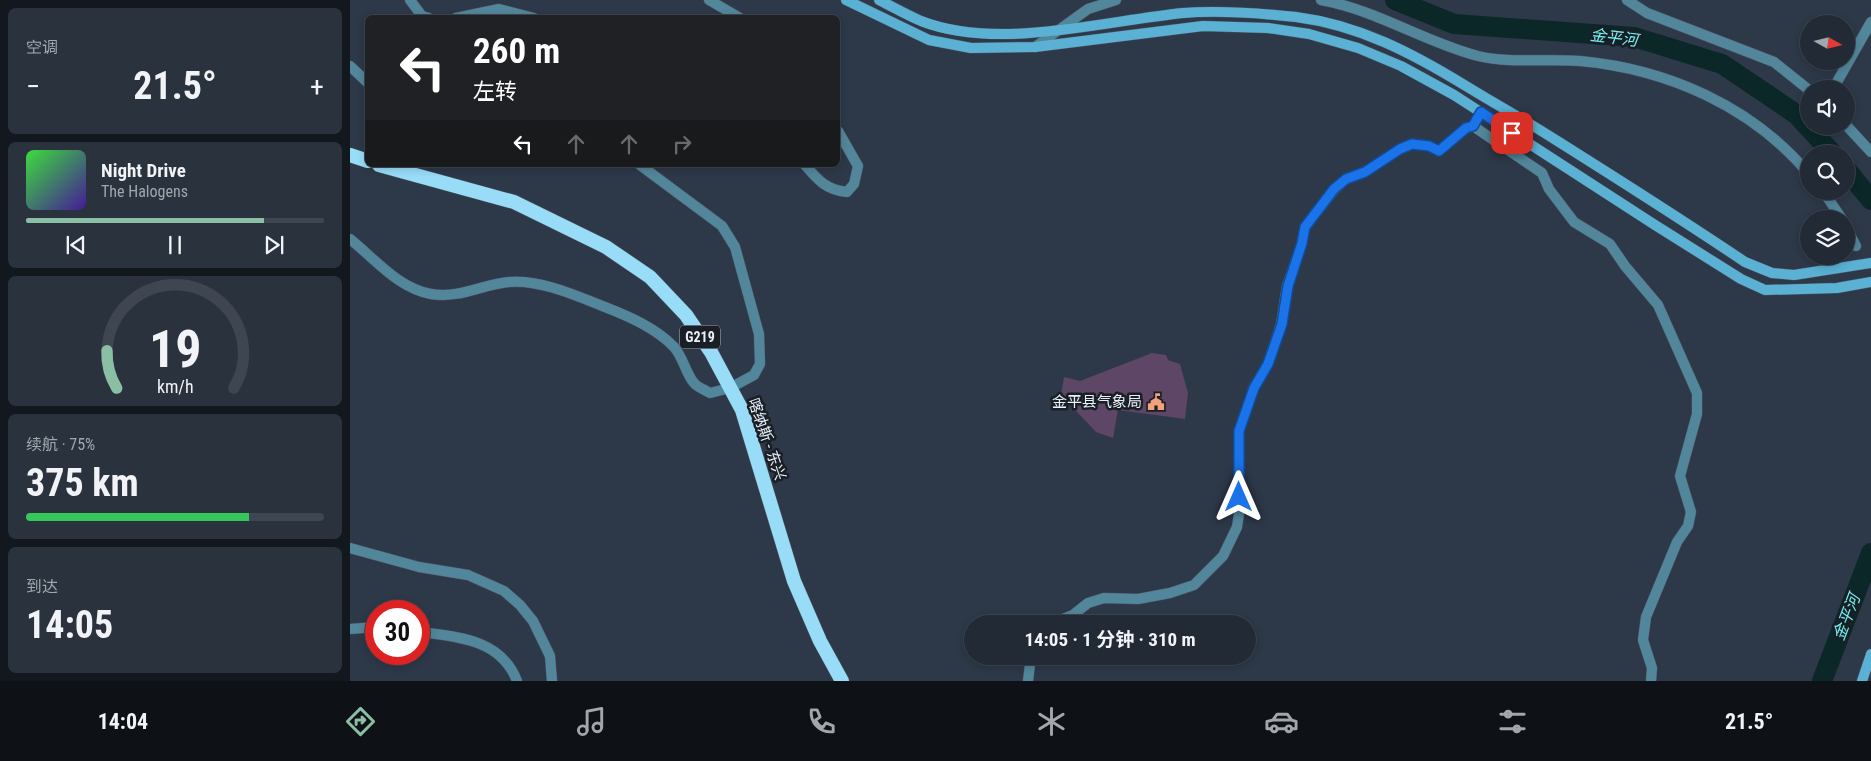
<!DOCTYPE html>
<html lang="zh">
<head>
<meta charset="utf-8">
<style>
	body { margin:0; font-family:"Roboto Condensed","Noto Sans SC",sans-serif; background:#2a323e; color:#f1f3f6; height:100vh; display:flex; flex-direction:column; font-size:19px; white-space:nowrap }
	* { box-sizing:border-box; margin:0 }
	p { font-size:16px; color:#a2a7ad }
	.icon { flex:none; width:28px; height:28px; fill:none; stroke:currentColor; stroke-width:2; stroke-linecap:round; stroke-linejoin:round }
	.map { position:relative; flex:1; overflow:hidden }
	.details { display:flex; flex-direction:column; gap:8px; padding:8px; background:#13171e; width:350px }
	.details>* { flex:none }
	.top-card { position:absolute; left:15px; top:15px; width:475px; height:152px; border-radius:8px; box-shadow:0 2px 8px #0003,0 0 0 1px #3f4651; background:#202124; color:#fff; overflow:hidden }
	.needle { width:32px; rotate:98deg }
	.fabs { position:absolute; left:1450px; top:15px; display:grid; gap:10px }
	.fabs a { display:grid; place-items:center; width:55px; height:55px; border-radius:50%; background:#222a36; box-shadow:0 2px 8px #0003,0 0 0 1px #3f4651; font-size:25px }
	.speed { position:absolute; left:15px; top:600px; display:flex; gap:10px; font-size:25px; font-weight:700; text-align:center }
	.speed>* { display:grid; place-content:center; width:65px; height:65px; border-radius:50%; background:#222a36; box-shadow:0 2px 8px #0003,0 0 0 1px #3f4651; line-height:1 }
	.speed .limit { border:8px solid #d22; background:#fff; color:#111 }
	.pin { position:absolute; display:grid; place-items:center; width:42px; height:42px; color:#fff; margin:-21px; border-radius:10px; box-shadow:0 2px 8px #0006 }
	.me { position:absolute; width:55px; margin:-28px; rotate:0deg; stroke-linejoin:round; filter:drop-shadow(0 0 4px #0008) }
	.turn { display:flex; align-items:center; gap:18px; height:105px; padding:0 25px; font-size:22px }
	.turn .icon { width:65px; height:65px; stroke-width:2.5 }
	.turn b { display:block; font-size:35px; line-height:42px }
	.lanes { display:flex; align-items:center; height:48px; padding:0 25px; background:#0003; justify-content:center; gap:25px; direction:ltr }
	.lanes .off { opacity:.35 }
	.big { font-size:38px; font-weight:700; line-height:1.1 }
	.details .card { flex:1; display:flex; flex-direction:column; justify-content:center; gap:8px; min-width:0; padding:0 18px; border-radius:8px; background:#2a323e }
	.details .dial { align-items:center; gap:0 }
	.dial svg { height:130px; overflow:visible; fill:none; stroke:#3f4651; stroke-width:7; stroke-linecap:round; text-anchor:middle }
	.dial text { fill:#f1f3f6; stroke:none }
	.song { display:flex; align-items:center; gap:15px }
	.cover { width:60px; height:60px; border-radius:8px; background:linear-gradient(135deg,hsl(120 70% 55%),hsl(260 70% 35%)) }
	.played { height:5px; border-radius:2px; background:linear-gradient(90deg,#8abfa5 80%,#3f4651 80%) }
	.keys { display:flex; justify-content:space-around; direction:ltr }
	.heat { display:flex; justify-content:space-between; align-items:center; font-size:28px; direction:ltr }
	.charge { height:8px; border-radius:4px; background:linear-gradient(90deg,#34c759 75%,#3f4651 0) }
	.trip { position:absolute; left:614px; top:615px; width:292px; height:50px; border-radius:25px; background:#222a36; box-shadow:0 2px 8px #0003,0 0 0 1px #3f4651; font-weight:700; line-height:50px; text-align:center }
	.menu { display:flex; height:80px; justify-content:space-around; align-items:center; background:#0e1116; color:#a2a7ad }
	.menu .icon { width:35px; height:35px }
	.menu .active { color:#8abfa5 }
	.menu b { font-size:22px; color:#f1f3f6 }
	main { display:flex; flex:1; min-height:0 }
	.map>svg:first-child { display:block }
	.green { fill:#5e4667 }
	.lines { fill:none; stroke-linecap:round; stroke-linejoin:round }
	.river { stroke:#0b2727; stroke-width:20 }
	.minor-casing { stroke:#4b5564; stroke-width:11 }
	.tertiary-casing { stroke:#4b5564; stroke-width:11 }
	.secondary-casing { stroke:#4b5564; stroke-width:11 }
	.trunk-casing { stroke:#4b5564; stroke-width:15 }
	.minor { stroke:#52869b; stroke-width:10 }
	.tertiary { stroke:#52869b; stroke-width:10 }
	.secondary { stroke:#5ab1d4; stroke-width:10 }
	.trunk { stroke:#98dcf8; stroke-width:14 }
	.route-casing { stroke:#114b97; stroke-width:12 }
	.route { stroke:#1a73e8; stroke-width:9 }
	.labels { text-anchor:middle; stroke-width:5; stroke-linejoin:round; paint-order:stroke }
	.shield { fill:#1a1f26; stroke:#abb1ba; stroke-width:1 }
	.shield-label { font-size:14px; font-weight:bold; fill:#e9f0fa }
	.poi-label { font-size:15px; fill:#e9f0fa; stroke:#1a1f26; text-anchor:end }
	.street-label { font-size:15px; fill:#e9f0fa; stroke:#1a1f26 }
	.water-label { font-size:16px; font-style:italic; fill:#71f1f3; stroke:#1a1f26 }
</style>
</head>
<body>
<main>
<section class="details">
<div class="card"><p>空调</p>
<div class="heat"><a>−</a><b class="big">21.5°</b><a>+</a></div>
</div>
<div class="card">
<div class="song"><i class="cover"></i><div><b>Night Drive</b><p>The Halogens</p></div></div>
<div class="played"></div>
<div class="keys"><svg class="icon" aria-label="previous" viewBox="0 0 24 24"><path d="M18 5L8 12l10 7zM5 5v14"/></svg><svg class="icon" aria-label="pause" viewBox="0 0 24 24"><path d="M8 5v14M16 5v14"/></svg><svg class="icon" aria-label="next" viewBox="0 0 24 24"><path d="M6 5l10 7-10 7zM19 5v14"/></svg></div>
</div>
<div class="card dial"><svg viewBox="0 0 100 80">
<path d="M14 69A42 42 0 1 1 86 69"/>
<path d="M14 69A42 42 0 0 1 8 46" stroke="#8abfa5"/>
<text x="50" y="56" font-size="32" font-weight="700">19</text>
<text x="50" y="72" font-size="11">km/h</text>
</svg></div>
<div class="card"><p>续航 · 75%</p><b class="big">375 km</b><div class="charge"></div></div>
<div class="card"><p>到达</p><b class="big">14:05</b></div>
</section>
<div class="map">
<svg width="1521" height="681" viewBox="0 0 1521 681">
	<rect width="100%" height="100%" fill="#2d3848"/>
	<path class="green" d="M802,353L816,355L818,360L830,364L838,393L835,419L768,410L763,438L746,432L711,395L714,377L730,381Z"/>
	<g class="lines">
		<path class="river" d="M1045,0L1104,24L1284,37L1372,64L1446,114L1483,154
			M1496,169L1521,200
			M1472,681L1521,553"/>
		<g class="minor-casing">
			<path id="minor" d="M60,0L72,16L79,18
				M359,0L390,18
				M1277,0L1297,13L1424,62L1459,90
				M106,18L149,9L184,18
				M0,66L18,83
				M1483,89L1521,22
				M1496,125L1521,152
				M290,165L372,226L385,247L409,334L410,364L404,375L380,388
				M455,165C468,180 476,190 497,192L504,184L508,166L488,131
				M700,624L723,615L738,603L754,598L788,599L820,593L844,585L873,556L887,527L889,514V431L904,387L918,364L931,324L937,286L952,243L955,227L985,189L996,179L1015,172L1050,149L1062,144L1079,146L1089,151L1116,128L1123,126L1192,173L1199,189L1224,222L1260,244L1275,266L1308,305L1347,393V414L1330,476L1341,512L1338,526L1327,542L1296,617L1293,640L1302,668L1301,681
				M678,681L681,656"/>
		</g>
		<g class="tertiary-casing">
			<path id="tertiary" d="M971,0C1027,10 1074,42 1128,56C1161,64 1197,58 1230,61C1317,69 1402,106 1459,174
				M685,47L738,9L766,0
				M1473,191L1492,219
				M1496,227L1506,246
				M0,239C25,259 48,288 81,294C109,299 133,284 159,282C190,279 227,296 255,307C278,316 306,328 324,347C333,357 336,374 344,383C347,387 355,390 360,393L380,388
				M0,548L69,567L118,575L154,591L170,605L183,621L200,656L202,681
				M0,629L26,627
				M69,632C108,637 151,639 167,681"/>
		</g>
		<g class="secondary-casing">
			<path id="secondary" d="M496,0L579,40L621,48L685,47L853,26L918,28L959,34L1008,48L1051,66L1104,95L1305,225L1391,279L1415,290L1487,288L1521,282
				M529,0C543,7 557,15 571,21C648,51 753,21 833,13C870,10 909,13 946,17C1009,25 1062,53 1116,86C1147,105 1178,122 1209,142C1271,181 1334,221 1395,262L1422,273L1444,275L1521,263
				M1512,681L1521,654"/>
		</g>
		<g class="trunk-casing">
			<path id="trunk" d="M0,155L18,161
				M29,165L164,202L256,247L300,277L336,315L361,352L392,410L444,581L470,641L492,681"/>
		</g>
		<use href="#minor" class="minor"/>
		<use href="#tertiary" class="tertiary"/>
		<use href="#secondary" class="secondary"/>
		<use href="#trunk" class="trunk"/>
	</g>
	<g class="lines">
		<g class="route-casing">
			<path id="route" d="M889,497V431L904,388L918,364L932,324L938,286L952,243L955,227L984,189L996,179L1015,172L1050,149L1062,144L1079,146L1089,151L1116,128L1123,126L1131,112L1162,133"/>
		</g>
		<use href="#route" class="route"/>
	</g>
	<defs>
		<g id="civic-bare" transform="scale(1.35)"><path d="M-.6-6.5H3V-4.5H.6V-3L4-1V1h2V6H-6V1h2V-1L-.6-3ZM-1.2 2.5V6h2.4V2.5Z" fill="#f1a17c" stroke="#1a1f26" stroke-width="2.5" paint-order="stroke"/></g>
	</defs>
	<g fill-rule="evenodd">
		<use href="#civic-bare" x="806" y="402"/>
	</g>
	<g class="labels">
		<rect class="shield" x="330" y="325.5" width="40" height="23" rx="4"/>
		<g class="shield-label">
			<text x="350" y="342">G219</text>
		</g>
		<g class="poi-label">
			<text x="792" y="407">金平县气象局</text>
		</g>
		<g class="street-label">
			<text transform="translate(417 439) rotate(71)" y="5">喀纳斯 - 东兴</text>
		</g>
		<g class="water-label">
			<text transform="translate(1264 37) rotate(7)" y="6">金平河</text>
			<text transform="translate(1496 617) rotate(-69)" y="6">金平河</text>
		</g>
	</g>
</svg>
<div class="fabs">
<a><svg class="needle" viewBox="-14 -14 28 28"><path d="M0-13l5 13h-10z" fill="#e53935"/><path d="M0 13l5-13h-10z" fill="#a2a7ad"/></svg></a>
<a><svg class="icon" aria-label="sound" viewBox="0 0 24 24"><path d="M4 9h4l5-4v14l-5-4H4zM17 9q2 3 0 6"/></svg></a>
<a><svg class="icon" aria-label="search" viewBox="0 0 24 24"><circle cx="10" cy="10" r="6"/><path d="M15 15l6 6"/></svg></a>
<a><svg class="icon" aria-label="layers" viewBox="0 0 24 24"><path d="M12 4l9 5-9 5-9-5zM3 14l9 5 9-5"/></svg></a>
</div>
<div class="speed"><div class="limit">30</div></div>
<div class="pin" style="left:1162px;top:133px;background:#d93025"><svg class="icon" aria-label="arrive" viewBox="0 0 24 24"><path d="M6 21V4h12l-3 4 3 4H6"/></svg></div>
<svg class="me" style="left:889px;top:497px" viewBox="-20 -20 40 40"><path d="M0-17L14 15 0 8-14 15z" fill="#1a73e8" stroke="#fff" stroke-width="4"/></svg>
<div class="trip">14:05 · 1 分钟 · 310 m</div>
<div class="top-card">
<div class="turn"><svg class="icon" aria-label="left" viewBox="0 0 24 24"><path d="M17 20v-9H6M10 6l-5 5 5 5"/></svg><div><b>260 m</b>左转</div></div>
<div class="lanes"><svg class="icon" aria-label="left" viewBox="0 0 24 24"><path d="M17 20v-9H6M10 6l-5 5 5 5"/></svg><svg class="icon off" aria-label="ahead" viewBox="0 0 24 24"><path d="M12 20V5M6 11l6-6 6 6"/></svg><svg class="icon off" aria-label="ahead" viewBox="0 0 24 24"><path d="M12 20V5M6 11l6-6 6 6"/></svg><svg class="icon off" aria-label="right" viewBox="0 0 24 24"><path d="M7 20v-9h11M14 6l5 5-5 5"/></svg></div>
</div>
</div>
</main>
<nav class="menu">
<b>14:04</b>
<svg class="icon active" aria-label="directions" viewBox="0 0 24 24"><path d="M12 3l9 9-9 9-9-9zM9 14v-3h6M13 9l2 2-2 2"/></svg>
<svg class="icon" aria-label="music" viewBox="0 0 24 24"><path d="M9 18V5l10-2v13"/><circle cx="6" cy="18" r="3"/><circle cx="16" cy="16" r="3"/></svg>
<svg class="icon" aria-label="phone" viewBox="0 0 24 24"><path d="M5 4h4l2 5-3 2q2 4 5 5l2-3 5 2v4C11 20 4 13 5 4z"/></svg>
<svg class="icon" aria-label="climate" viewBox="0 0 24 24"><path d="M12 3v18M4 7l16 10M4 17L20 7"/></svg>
<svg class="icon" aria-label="car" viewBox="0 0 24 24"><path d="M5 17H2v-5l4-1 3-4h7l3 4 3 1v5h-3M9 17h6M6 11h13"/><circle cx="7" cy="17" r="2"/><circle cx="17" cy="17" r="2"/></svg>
<svg class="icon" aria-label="filters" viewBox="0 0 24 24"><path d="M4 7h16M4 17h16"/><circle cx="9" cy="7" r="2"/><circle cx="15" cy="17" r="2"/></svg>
<b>21.5°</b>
</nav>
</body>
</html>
